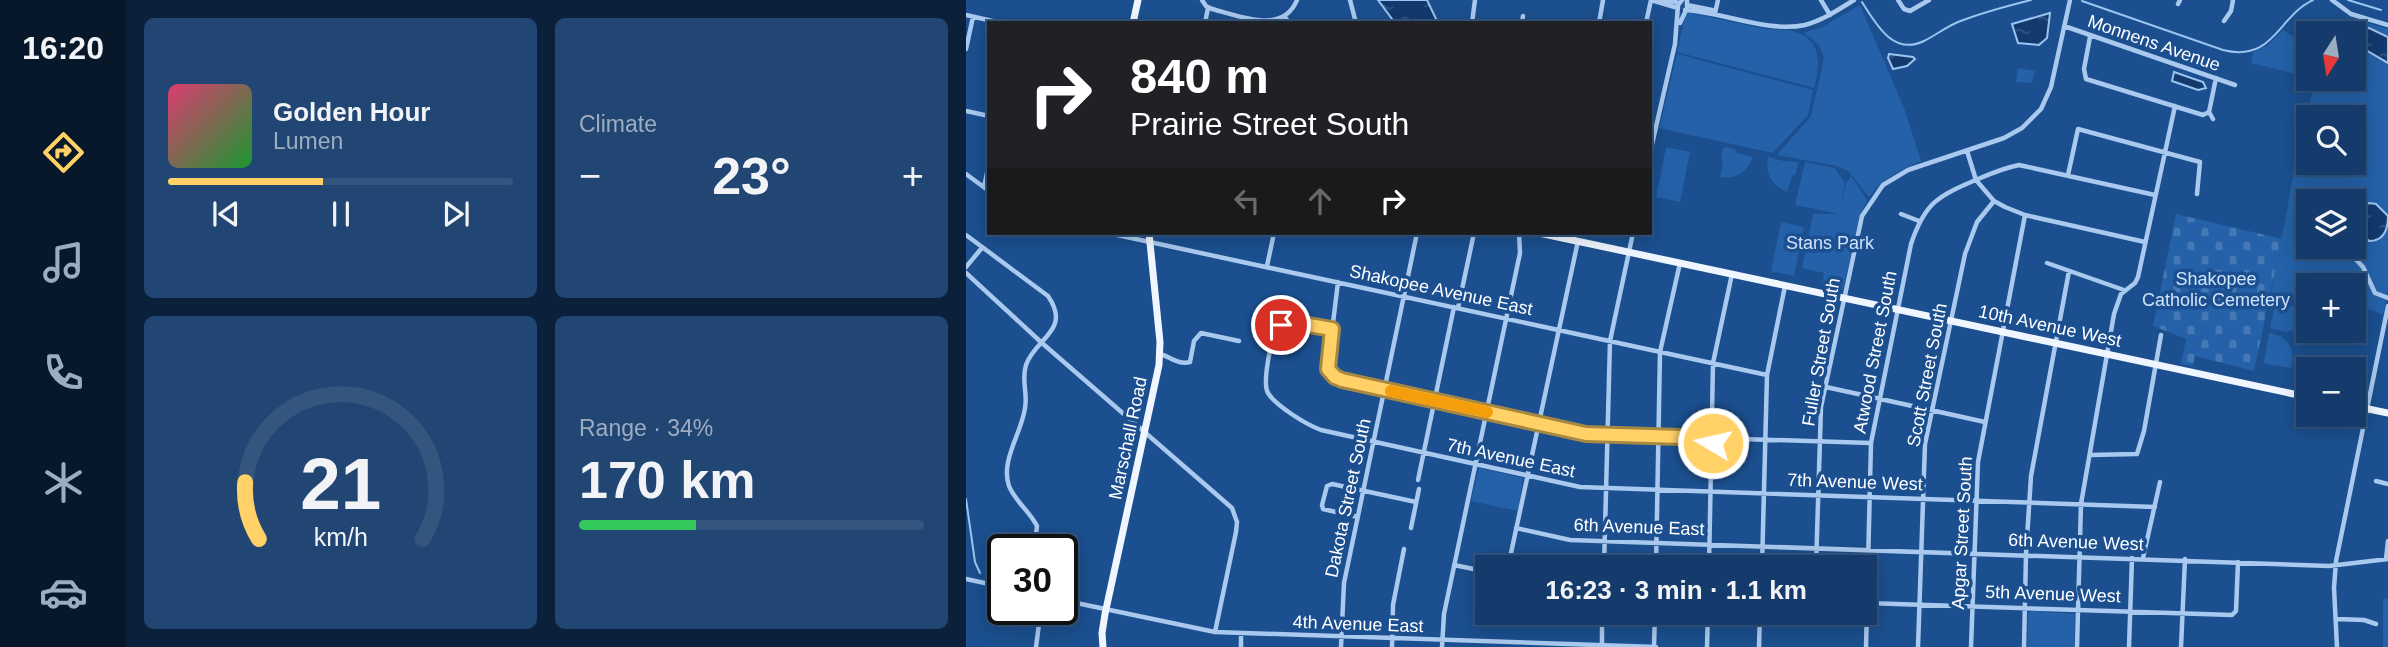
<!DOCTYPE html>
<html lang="en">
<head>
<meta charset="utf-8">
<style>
	body { margin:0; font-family:Arial,sans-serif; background:#214673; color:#f1f3f6; height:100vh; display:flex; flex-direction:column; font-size:26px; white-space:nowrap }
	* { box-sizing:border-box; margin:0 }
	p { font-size:23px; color:#9dadc1 }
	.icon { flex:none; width:38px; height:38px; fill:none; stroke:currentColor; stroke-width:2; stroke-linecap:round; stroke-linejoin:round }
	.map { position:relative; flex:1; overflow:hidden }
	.drawer { display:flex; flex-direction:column; gap:18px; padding:18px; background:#0b203b; width:840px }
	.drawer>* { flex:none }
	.top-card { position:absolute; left:21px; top:21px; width:665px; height:214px; border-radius:0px; box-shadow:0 4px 18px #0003,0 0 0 2px #33557e; background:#202124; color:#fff; overflow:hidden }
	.needle { width:46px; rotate:192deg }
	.controls { position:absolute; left:1330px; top:21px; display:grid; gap:14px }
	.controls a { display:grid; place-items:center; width:70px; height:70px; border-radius:0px; background:#143b6b; box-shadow:0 4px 18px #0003,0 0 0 2px #33557e; font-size:35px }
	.speed { position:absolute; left:21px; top:534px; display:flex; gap:14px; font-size:35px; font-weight:700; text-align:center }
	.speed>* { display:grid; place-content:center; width:91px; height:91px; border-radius:50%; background:#143b6b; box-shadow:0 4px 18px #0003,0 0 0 2px #33557e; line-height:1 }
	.speed .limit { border:4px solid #111; border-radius:10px; background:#fff; color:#111 }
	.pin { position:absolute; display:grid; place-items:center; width:60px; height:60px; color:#fff; margin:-30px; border:4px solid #fff; border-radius:50%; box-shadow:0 2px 7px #0007 }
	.me { position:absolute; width:77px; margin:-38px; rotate:279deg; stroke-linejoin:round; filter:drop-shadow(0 0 5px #0008) }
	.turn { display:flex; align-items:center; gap:24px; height:147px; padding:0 28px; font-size:32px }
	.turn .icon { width:91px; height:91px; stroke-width:2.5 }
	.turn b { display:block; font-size:49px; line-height:60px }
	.lanes { display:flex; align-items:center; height:66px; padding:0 28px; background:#0003; justify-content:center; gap:35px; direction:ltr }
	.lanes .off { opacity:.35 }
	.big { font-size:52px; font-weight:700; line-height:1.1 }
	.drawer .widget { flex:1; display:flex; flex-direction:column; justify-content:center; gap:10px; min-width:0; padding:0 24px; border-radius:10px; background:#214673 }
	.drawer .dial { align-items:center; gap:0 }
	.dial svg { height:182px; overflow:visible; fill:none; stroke:#33557e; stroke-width:7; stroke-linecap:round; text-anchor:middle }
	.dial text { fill:#f1f3f6; stroke:none }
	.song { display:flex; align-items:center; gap:21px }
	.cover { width:84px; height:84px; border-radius:10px; background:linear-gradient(135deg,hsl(340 70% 55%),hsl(130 70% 35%)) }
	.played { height:7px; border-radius:4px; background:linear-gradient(90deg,#ffd166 45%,#33557e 45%) }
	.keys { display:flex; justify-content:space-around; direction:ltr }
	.heat { display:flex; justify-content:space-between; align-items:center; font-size:38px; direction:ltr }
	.charge { height:10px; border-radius:5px; background:linear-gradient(90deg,#34c759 34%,#33557e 0) }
	.drawer .tiles { flex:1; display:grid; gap:18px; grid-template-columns:repeat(2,1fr) }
	.trip { position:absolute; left:509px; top:555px; width:402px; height:70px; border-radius:0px; background:#143b6b; box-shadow:0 4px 18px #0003,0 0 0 2px #33557e; font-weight:700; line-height:70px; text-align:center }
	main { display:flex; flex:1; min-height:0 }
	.dock { display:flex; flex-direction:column; width:126px; justify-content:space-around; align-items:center; background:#08182b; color:#9dadc1 }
	.dock .icon { width:49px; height:49px }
	.dock .selected { color:#ffd166 }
	.dock b { font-size:32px; color:#f1f3f6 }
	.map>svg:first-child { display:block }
	.green { fill:#2461a8; fill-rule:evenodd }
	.cemetery { fill:url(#cemetery-stones) }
	.water { fill:url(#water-ripples); stroke:#9cc4f0; stroke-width:2 }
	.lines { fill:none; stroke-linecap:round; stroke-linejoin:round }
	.stream { stroke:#9cc4f0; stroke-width:2 }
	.minor { stroke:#a9c9ee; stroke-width:4.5 }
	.major { stroke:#f0f6ff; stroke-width:7 }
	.route-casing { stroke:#a68842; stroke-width:18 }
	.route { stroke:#ffd166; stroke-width:12 }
	.slow { stroke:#f59e0b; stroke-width:12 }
	.labels { text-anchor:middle; stroke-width:7; stroke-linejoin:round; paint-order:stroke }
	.street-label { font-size:18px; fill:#fff; stroke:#1b4f8f }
	.park-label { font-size:18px; fill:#cfe3fa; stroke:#1b4f8f }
</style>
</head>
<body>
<main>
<nav class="dock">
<b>16:20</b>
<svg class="icon selected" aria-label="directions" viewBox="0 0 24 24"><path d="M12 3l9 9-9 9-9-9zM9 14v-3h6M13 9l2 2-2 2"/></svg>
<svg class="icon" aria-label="music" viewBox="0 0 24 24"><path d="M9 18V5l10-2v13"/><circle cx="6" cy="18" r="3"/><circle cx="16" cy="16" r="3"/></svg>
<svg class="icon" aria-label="phone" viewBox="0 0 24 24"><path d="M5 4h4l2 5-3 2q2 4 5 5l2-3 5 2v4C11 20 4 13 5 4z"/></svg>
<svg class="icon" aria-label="climate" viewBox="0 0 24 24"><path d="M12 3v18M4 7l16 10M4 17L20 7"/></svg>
<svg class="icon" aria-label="car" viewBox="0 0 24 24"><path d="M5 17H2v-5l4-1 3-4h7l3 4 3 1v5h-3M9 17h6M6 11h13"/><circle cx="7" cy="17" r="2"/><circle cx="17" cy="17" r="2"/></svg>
</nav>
<section class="drawer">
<div class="tiles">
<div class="widget">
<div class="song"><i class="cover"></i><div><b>Golden Hour</b><p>Lumen</p></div></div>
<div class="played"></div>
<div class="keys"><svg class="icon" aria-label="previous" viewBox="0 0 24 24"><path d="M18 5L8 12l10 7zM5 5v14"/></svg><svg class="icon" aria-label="pause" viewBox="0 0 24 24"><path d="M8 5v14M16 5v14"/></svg><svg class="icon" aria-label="next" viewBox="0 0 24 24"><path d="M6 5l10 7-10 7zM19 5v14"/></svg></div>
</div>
<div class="widget"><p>Climate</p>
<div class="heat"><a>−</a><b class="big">23°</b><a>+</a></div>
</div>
<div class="widget dial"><svg viewBox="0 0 100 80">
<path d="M14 69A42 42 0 1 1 86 69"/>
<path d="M14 69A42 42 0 0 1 8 44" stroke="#ffd166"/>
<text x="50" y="56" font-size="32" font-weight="700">21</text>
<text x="50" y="72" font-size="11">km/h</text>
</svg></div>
<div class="widget"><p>Range · 34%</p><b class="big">170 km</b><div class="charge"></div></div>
</div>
</section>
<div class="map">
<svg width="1422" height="647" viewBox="0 0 1422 647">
	<defs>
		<pattern id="cemetery-stones" width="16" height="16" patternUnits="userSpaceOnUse" patternTransform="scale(1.75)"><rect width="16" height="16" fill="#2461a8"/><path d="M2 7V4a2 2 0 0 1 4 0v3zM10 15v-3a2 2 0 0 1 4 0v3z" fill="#4579b5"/></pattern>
		<pattern id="water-ripples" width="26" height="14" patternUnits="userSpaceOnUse" patternTransform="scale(1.75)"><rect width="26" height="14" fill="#123a6d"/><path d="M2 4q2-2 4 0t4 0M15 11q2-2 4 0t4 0" fill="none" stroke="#365883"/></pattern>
	</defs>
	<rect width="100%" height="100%" fill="#1b4f8f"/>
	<path class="green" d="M894,5L938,108L955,161C934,170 917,178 903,197L882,171L871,166L811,155L845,116L858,58L852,44L838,33L856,27Z
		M720,12C744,17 769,23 794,28C805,30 816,29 826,31C856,38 855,65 848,88L711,52Z
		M1390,20L1422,29V289L1417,315L1388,303V285H1342V297L1311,302L1335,308L1336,320L1332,328L1320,332L1304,328L1309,304L1303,305L1328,171L1349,79H1388V33H1384ZM1342,117H1388V163H1342ZM1342,201H1388V247H1342Z
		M1317,30L1342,46V77L1285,63L1287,52L1302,45Z
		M711,54L847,90L842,115L807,153L693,128Z
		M1052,68L1069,71L1066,83L1050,82Z
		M700,147L724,152L714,202L690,197Z
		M761,147L769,149L771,153L787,157C781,172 770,180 754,177L757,162L755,157L757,148Z
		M802,157L818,161L832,162L830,174L826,176L821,192C805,185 799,173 802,157Z
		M839,162L869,168L879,183L874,206L880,184L885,176L901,200L893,218L877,290L856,285L858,273L836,268L847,214H873L829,205Z
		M815,222L838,227L828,276L805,271Z
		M1303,333C1324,337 1329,349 1325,368L1299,364L1298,361Z
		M513,468L557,478L552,511L505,501Z
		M1422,598V647H1417V599Z
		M1065,611L1109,614L1108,647H1061L1062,613Z"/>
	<path class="cemetery" d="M1210,214L1316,239L1288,371L1229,356L1227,366L1215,364L1220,339L1187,326Z"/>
	<path class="water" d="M412,0H461L472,23H429Z
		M1084,13L1081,38L1073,45L1052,43L1046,24Z
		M1403,28L1422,37V63L1388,43L1391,29Z
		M923,54L947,57L949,59L941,66L927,69L922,58Z
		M1208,72L1237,82L1240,88L1232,90L1206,81Z
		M1403,203L1410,204L1422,216C1422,229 1418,241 1403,241L1388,225L1390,211Z"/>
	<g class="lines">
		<path class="stream" d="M1382,0L1415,10
			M1116,1L1257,50C1308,63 1312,16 1347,0
			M896,2C910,24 927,56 958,41C970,35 980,27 992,22C1015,13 1041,6 1065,0
			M0,499L9,562L14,573"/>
		<path class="minor" d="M236,0L240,6L246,9C274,16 317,35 331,0
			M384,0L390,23
			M685,0L712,8
			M696,0L710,2
			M855,0L864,15
			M932,0L938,9L944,11L963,0
			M1366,0L1385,14L1422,25
			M1212,4L1214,0
			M721,5L746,10L748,13
			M719,10C756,12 802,33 839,25C857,20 872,10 888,0
			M749,13L752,0
			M0,15L35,23
			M319,17L323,23
			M1258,21L1265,11L1267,0
			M239,23L242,8
			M506,23L509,0
			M556,23L557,16
			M633,23L637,0
			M680,23L685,0
			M714,23L721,8V0
			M1098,26L1269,85
			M1124,37L1118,69L1120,79L1237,115L1243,112L1247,119
			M0,49L7,17
			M0,111L23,116
			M1243,112L1250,78
			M1001,151L1010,180L1028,201L1039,207L1059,215L1179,242
			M684,153L709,44L712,5L716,0
			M0,174L23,191
			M1102,175L1112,129L1234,162L1231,194
			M18,187L23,164
			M935,214L953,221
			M142,233L801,375
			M0,235L82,296C106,331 69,338 60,365C55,380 62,393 59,408C56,432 34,461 43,486C49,501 64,512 71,526L68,550
			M1378,247L1397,267L1409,293L1422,298
			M1081,263L1158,290
			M301,266L308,233
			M0,267L15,249
			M0,273L76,343L266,508L271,522L270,532L249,632
			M372,282L362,364L365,373L376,380L620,434L905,443
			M492,308L508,233
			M366,329L325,322C319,322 315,323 311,329C305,339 296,383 302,393C310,406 341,425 355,430L614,487L1189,507
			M194,354C205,357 212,365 224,362L228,341L235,333L273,341
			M860,387L1019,422
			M1124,455L1171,454L1178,431L1195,335
			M452,480L488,307
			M1410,481L1422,484
			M392,517L357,509L356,505L361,486L366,484L450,502
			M445,528L453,489
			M550,528L604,540L1363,566L1422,559
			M1177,558L1194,482
			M1420,559L1422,541
			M488,565L522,572
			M542,567L612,241
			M638,567L644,341L667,233
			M690,567L694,352L714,263
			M743,567L747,363L766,274
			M796,567L801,375L819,286
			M850,567L855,407L896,216L917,185L942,170L1038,138L1056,128L1075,109L1085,87L1104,0
			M0,579L37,587
			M96,600L249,632L690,647
			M900,603L1266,615L1270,611L1272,562
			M1371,619L1398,620L1410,624
			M636,646V612
			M70,647L75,609
			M275,647V634
			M375,647L378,583L451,233
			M426,647L427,605L438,549
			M476,647L478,614L554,253L553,233
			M688,647L689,612
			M741,647L742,612
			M793,647L794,612
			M900,647L905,443L945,244C959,202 972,196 1012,179C1026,173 1038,168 1053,165L1189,195
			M952,647L959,444L999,254L1011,222L1028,201
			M1005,647L1012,462L1059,215
			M1058,647L1060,554L1065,476L1103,271
			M1111,647L1115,504L1148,314L1155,294L1169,283L1172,277L1209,106
			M1163,647L1166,558
			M1215,647L1219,559
			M1371,647L1368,588L1370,561L1422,306"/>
		<path class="major" d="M167,23L172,0
			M573,233L1342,397
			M1388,406L1422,413
			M137,647L136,633L139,614L193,365L194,342L183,233"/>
	</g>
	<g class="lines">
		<g class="route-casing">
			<path id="route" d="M315,325L325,322L366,329L362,369L369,377L376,380L620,434L747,438V443"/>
		</g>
		<use href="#route" class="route"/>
		<path class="slow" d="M425,391L521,412"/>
	</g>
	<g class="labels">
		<g class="street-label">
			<text transform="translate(1188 43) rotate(19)" y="6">Monnens Avenue</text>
			<text transform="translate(475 290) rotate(12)" y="6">Shakopee Avenue East</text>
			<text transform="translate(1084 326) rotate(12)" y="6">10th Avenue West</text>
			<text transform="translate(855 352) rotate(-80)" y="6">Fuller Street South</text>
			<text transform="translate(909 352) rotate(-79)" y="6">Atwood Street South</text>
			<text transform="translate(961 375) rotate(-79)" y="6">Scott Street South</text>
			<text transform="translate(162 438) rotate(-78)" y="6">Marschall Road</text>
			<text transform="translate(545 458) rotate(12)" y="6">7th Avenue East</text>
			<text transform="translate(889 482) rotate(2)" y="6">7th Avenue West</text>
			<text transform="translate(382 498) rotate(-78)" y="6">Dakota Street South</text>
			<text transform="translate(673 527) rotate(2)" y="6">6th Avenue East</text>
			<text transform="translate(996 533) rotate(-87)" y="6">Apgar Street South</text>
			<text transform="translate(1110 542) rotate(2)" y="6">6th Avenue West</text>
			<text transform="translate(1087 594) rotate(2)" y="6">5th Avenue West</text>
			<text transform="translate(392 624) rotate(2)" y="6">4th Avenue East</text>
		</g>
		<g class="park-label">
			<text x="864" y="249">Stans Park</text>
			<text x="1250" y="285">Shakopee<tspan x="1250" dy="21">Catholic Cemetery</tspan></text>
		</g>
	</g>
</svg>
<div class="controls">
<a><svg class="needle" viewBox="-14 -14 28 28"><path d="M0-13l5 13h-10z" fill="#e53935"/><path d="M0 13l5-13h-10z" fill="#9dadc1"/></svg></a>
<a><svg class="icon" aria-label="search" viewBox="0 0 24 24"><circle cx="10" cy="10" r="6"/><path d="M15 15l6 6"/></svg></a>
<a><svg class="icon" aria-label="layers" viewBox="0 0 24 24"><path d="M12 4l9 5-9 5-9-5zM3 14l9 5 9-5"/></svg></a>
<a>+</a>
<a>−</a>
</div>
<div class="speed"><div class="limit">30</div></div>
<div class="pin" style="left:315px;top:325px;background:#d93025"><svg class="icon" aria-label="arrive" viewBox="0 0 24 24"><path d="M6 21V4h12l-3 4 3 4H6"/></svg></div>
<svg class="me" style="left:747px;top:443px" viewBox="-20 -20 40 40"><circle r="17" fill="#ffd166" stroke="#fff" stroke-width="3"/><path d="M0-11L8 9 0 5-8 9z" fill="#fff"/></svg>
<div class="trip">16:23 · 3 min · 1.1 km</div>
<div class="top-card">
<div class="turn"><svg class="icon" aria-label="right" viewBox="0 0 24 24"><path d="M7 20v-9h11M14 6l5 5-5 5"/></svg><div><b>840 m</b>Prairie Street South</div></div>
<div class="lanes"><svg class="icon off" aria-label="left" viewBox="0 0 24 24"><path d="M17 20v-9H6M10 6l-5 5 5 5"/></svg><svg class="icon off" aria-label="ahead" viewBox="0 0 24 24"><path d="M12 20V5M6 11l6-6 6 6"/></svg><svg class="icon" aria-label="right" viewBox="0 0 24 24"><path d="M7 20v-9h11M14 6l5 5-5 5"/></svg></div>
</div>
</div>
</main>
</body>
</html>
